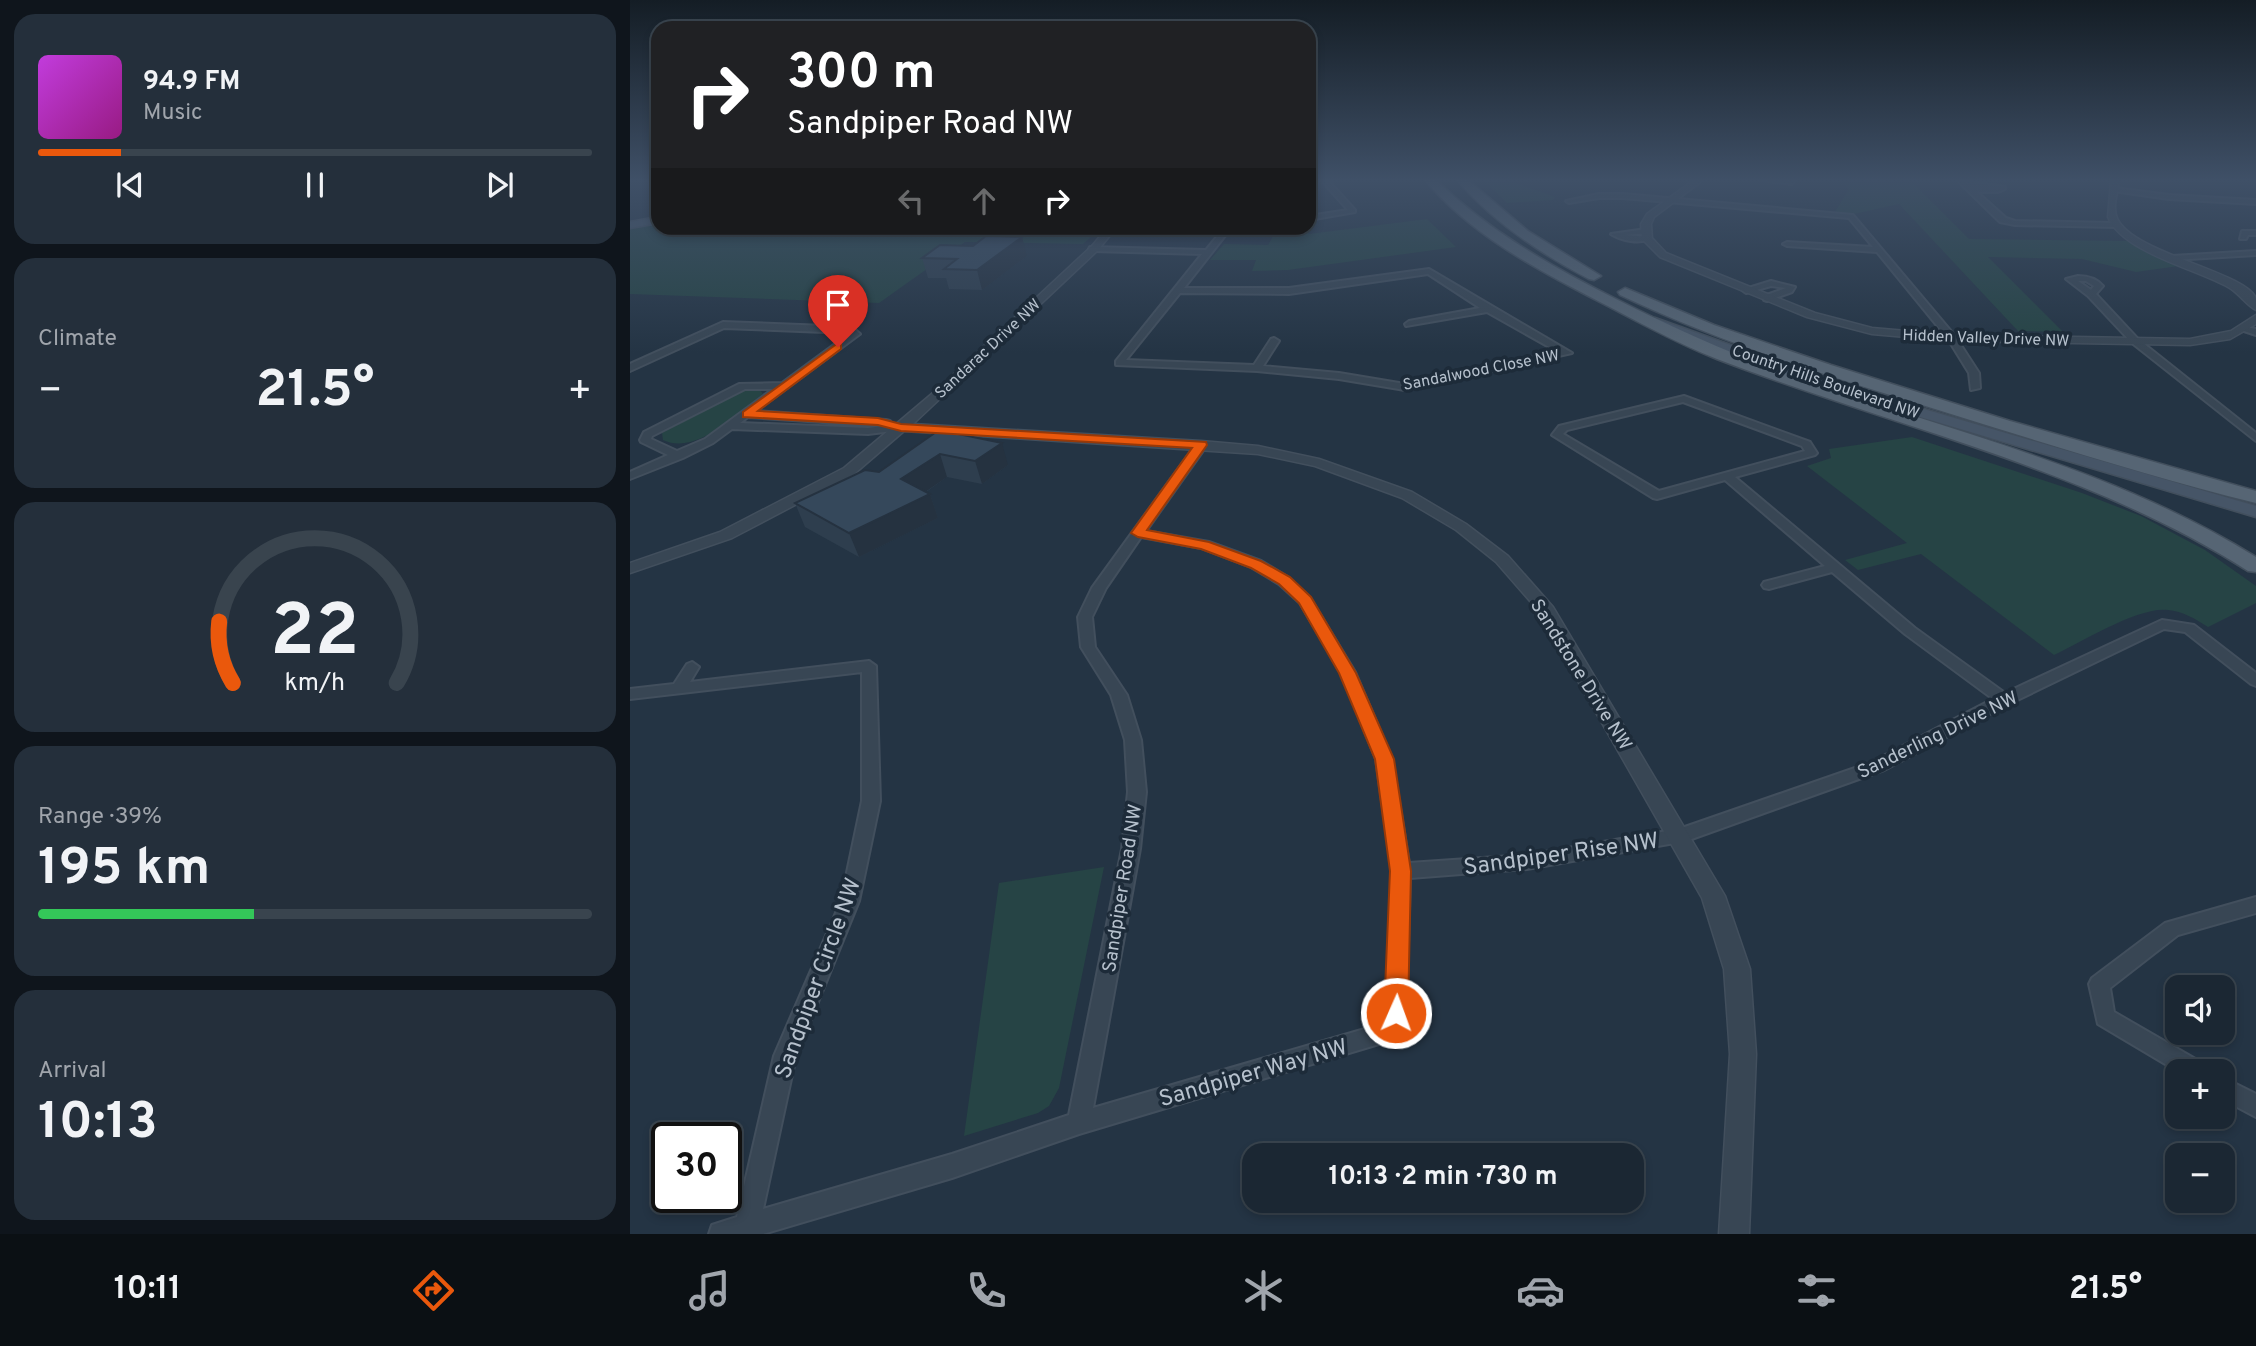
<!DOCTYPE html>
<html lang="en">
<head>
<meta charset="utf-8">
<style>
	body { margin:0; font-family:Overpass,sans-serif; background:#242f3b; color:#f1f3f6; height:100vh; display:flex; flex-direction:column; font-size:26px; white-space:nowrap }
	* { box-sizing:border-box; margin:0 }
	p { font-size:23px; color:#a0a5ac }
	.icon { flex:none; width:38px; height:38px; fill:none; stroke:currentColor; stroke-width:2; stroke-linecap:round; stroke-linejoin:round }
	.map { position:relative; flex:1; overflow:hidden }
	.drawer { display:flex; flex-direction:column; gap:14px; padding:14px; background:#0f151c; width:630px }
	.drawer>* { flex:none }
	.guide { position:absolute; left:21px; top:21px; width:665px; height:214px; border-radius:21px; box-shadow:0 4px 10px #0003,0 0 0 2px #39444e; background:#202124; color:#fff; overflow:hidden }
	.controls { position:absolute; left:1535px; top:975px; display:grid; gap:14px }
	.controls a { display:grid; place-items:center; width:70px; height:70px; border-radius:14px; background:#1b2733; box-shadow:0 4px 10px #0003,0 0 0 2px #39444e; font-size:35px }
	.speed { position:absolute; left:21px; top:1122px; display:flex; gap:14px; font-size:35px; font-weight:700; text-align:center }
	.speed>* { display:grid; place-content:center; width:91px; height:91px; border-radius:50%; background:#1b2733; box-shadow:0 4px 10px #0003,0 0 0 2px #39444e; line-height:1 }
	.speed .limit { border:4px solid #111; border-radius:10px; background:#fff; color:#111 }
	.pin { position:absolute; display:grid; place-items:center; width:60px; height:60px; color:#fff; margin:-72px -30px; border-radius:50% 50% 50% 0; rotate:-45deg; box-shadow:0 0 7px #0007 }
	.pin .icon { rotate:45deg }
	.me { position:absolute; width:77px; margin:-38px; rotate:2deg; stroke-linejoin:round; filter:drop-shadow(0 0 5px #0008) }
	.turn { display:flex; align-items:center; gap:24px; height:147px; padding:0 21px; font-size:32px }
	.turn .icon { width:91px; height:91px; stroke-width:2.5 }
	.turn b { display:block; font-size:49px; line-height:60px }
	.lanes { display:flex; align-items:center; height:66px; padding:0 21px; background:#0003; justify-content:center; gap:35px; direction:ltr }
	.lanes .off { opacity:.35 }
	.big { font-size:52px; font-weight:700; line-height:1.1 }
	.drawer .card { flex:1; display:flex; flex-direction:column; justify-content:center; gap:10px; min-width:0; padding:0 24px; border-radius:21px; background:#242f3b }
	.drawer .dial { align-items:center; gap:0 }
	.dial svg { height:182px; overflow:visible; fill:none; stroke:#39444e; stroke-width:7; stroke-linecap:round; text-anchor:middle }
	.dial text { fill:#f1f3f6; stroke:none }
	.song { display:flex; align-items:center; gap:21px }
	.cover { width:84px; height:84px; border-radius:10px; background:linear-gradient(135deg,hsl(290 70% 55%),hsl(310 70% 35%)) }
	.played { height:7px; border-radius:4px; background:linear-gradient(90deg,#ea580c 15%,#39444e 15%) }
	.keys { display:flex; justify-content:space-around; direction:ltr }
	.heat { display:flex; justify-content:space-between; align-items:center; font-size:38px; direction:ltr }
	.charge { height:10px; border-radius:5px; background:linear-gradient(90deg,#34c759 39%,#39444e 0) }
	.trip { position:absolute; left:612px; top:1143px; width:402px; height:70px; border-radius:21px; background:#1b2733; box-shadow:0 4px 10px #0003,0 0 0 2px #39444e; font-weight:700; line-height:70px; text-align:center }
	.menu { display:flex; height:112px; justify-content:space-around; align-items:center; background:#0b1014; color:#a0a5ac }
	.menu .icon { width:49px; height:49px }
	.menu .selected { color:#ea580c }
	.menu b { font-size:32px; color:#f1f3f6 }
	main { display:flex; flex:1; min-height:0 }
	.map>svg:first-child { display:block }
	.green { fill:#264445 }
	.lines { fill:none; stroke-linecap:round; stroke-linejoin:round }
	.minor-casing { stroke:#424f5d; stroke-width:4 }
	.tertiary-casing { stroke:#424f5d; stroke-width:3 }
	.secondary-casing { stroke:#424f5d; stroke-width:3 }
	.primary-casing { stroke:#424f5d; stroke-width:3 }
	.minor { fill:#384654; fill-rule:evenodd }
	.tertiary { fill:#384654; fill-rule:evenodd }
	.secondary { fill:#465567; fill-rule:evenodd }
	.primary { fill:#566574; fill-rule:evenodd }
	.wall { fill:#2e3e4e }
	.shaded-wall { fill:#253240 }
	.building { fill:#35485b; stroke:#253240; stroke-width:2 }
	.route { fill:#ea580c; stroke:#983908; stroke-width:2 }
	.labels { text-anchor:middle; stroke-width:7; stroke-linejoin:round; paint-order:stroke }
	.far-street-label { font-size:16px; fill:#b6c1cd; stroke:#1d2b39 }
	.street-label { font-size:19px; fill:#b6c1cd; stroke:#1d2b39 }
	.near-street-label { font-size:23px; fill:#b6c1cd; stroke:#1d2b39 }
</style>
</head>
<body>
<main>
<section class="drawer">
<div class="card">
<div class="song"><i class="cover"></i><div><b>94.9 FM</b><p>Music</p></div></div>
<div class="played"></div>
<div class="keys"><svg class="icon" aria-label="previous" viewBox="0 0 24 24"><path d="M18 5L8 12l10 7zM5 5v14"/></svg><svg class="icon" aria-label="pause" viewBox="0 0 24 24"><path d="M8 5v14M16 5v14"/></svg><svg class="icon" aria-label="next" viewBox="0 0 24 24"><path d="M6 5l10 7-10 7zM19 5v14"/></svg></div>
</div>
<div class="card"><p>Climate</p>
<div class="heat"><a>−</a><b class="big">21.5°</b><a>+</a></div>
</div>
<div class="card dial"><svg viewBox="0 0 100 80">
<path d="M14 69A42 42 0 1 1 86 69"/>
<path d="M14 69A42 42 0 0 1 8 42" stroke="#ea580c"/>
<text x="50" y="56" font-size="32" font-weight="700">22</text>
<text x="50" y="72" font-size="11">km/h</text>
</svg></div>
<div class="card"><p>Range · 39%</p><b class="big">195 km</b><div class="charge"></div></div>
<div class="card"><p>Arrival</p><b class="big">10:13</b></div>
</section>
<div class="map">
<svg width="1626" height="1234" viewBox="0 0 1626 1234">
	<rect width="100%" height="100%" fill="#243444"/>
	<path class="green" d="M854,180H888L886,183L925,197L923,200L877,203Z
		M1212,180H1280L1339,239L1497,241L1549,266L1506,272L1452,259L1358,257L1433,332L1388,331L1269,204L1224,214L1205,212L1219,189Z
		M797,219L826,247L658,270L622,271L626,260H580L594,244L638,245L648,228H672L679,234Z
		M28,223V228H471L453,244L335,242L249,303L0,294V228Z
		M124,389H129L133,394C107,413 67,456 33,440L32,433L110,392Z
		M1282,437L1452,493L1511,516L1575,550L1626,586V603L1578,627C1565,619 1553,611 1538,610C1509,606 1452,642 1424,655L1291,554L1228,570L1215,560L1277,543L1177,466L1201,458L1199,449Z
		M474,867L429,1088L419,1106L408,1113L334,1136L369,883Z"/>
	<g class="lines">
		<g class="minor-casing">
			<path id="minor" d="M691,180H698L725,210V212L679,220V216L718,210Z
				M1131,180H1161L1164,182L1161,184Z
				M1327,180L1375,187V189L1368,192H1347L1376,218L1385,221L1485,223L1489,225L1485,227L1385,225L1370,222Z
				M1485,188L1539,195L1626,200V204L1539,199L1483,191Z
				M969,194H993L1223,215L1325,336L1349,373L1350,388L1341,390L1339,373L1318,339L1247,252L1157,246L1153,244L1157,242L1243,247L1219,218L993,198H969L939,203L936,201Z
				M594,228H601L554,288H659L799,269L942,353L775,390L709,379L627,371L486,365V361L572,254L463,251L459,249L460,247L576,250ZM798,274L850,308L779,321L775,324L776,326L857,312L928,352L775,384L709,373L633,366L649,341L644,338L641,339L624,365L496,360L550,293L659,294Z
				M1016,229L1020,231L1019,233L994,235L1020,237L1021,239C1009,244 992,241 981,234Z
				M1612,231H1626V235H1618L1616,239H1610Z
				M1626,251V255L1542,260L1538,258L1542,256Z
				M1448,276C1458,276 1467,279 1473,286L1466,294L1508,339L1626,433V441L1502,343L1458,296L1436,279ZM1448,281H1456L1464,286L1461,290Z
				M1141,281L1165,287L1162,292L1137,301L1134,300V296L1156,288L1141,286L1116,293L1112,290Z
				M93,322L222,327L230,334L126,411L256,420L260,421V425L271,424L276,427L271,430L238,434L102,429L83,443L53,458L0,479V472L38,455L11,442L10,440L14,432L109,384L152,383L220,333L94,328L0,371V364ZM115,389H143L75,439L47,451L21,439L22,436ZM118,417L253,426L238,428L110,423Z
				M1611,326L1626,329V335L1611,330Z
				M1054,396L1180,442L1187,453L1185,455L1105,477L1285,628L1375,693L1532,620L1564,625L1626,673V686L1621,684L1555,632L1534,629L1379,704L1254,770L1056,841L897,869L780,878L776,1013L759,1041L449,1134L322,1178L133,1234H79L82,1225L107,1217L144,1056L211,901L232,801V672L0,699V689L44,684L57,664L62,662L69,667L60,682L239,661L246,666L250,801L229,901L166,1056L133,1209L322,1154L439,1115L492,849L498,792L495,740L481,695L451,647L448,617L462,588L567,443H575L577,445L516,531L579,542L631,561L659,578L680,598L725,672L762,759L779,863L897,855L1049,829L1242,762L1363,699L1275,634L1202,572L1139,589L1134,588L1132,585L1134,582L1195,566L1095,480L1027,499L1023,498L922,435L929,426ZM1053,402L1172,446L1175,451L1029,491L933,434L937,430ZM511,537L571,548L621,567L649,584L670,603L711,672L746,759L762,871L756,1011L745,1026L463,1108L510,849L516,792L511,740L497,695L465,647L462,617L476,588Z
				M1626,897V913L1548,935L1480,988L1484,1012L1574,1064L1577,1071H1547L1468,1024L1459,984L1462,978L1535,923Z
				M1592,1077L1626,1094V1117L1592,1099Z"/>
		</g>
		<g class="tertiary-casing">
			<path id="tertiary" d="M1064,180H1073L1024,217L1021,224L1022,238L1036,253L1185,313L1242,328L1322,335L1560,339L1601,331L1626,315V324L1600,339L1560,345L1322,341L1242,334L1177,317L1030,257L1012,239L1011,224L1017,214Z
				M1481,180H1489C1488,192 1482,206 1487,218C1501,253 1619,273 1626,299C1626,303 1626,307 1626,310C1617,306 1609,293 1598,287C1566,269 1492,252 1478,217Z
				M477,228H486L468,250L283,424L571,441L628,446L689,459L782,492L836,524L878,556L923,607L1095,896L1120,969L1126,1054L1119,1234H1089L1100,1054L1094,969L1072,898L907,609L866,562L826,530L772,498L685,466L628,454L274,431L224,474L102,538L0,573V563L90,532L214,468L310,387L462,246Z"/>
		</g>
		<g class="secondary-casing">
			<path id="secondary" d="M28,217V223L0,228V222Z
				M1025,318L1185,375L1270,402L1626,506V517L1260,408L1175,381L1020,325L1018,322Z"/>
		</g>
		<g class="primary-casing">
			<path id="primary" d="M795,180H806C859,231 920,266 986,299C1041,327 1097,352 1155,373C1314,430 1481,467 1626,557V572L1618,571C1455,467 1266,428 1087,359C1046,343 1007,321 968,301C906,269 840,234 795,180Z
				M827,180H838L898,231L971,276L964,280L959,279C911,254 863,222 827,180Z
				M995,288L1084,325L1201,365L1380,421L1626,491V503C1518,476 1411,442 1305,409C1198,376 1091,343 990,295L988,292Z"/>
		</g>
		<use href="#minor" class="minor"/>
		<use href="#tertiary" class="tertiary"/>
		<use href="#secondary" class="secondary"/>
		<use href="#primary" class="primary"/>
	</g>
	<path class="wall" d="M397,256L352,290L319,289L316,278H298L292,258Z
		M309,430L378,465L352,484L317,477L296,492L300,494L308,518L229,557L175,527L165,503L249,472Z"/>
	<path class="shaded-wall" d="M392,237L397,256L352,290L347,270Z
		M372,443L378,465L352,484L345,461Z
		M310,454L317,477L279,503L271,479Z
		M300,494L308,518L229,557L219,533Z"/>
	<path class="building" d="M356,236L392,237L347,270L314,269L327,259L292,258L310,245L343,246Z
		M309,430L372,443L345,461L310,454L271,479L300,494L219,533L165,503L235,470L249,472Z"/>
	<linearGradient id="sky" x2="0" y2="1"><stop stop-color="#141d25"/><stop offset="0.51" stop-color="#3f5067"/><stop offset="1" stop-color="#3f5067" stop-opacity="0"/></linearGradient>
	<rect width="1626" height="353" fill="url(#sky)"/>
	<path class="route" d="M208,343L211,344V349L128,411L248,418L271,424L576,442L577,445L517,530L579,542L631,561L660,577L681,597L726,673L764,759L781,871L778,1013L775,1020L766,1023L758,1020L754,1013L760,871L745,759L709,673L669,603L649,584L621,568L571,549L508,537L501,533L562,448L271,431L248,425L113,417V412Z"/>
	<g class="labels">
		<g class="far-street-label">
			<text transform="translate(1356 337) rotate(2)" y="6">Hidden Valley Drive NW</text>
			<text transform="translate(357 348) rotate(-43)" y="6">Sandarac Drive NW</text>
			<text transform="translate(851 369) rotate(-11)" y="6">Sandalwood Close NW</text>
			<text transform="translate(1196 381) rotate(19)" y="6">Country Hills Boulevard NW</text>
		</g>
		<g class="street-label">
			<text transform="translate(952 674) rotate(58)" y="7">Sandstone Drive NW</text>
			<text transform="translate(1307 734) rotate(-26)" y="7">Sanderling Drive NW</text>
			<text transform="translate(491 888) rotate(-81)" y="7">Sandpiper Road NW</text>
		</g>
		<g class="near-street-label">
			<text transform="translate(931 853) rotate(-8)" y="8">Sandpiper Rise NW</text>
			<text transform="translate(187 978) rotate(-70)" y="8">Sandpiper Circle NW</text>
			<text transform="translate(623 1072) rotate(-16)" y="8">Sandpiper Way NW</text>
		</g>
	</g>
</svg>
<div class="controls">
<a><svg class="icon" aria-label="sound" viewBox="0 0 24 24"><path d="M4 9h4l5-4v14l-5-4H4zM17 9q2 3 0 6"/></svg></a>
<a>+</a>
<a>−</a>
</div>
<div class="speed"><div class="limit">30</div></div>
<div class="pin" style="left:208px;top:347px;background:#d93025"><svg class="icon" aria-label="arrive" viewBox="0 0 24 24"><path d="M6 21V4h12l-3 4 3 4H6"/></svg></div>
<svg class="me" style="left:766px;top:1013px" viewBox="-20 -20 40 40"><circle r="17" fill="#ea580c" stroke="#fff" stroke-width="3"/><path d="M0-11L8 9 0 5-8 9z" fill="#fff"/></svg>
<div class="trip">10:13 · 2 min · 730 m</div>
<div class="guide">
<div class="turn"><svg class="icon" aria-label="right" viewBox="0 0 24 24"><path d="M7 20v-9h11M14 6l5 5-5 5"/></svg><div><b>300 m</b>Sandpiper Road NW</div></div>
<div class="lanes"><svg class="icon off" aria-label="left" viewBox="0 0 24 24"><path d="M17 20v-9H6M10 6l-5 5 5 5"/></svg><svg class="icon off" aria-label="ahead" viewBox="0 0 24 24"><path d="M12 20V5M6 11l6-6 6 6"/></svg><svg class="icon" aria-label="right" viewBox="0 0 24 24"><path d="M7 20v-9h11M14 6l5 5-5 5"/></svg></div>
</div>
</div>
</main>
<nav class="menu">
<b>10:11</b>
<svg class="icon selected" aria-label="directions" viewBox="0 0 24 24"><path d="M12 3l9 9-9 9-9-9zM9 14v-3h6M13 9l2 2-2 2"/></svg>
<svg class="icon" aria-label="music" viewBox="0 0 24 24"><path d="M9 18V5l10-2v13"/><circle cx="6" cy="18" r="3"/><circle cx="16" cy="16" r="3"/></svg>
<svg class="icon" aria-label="phone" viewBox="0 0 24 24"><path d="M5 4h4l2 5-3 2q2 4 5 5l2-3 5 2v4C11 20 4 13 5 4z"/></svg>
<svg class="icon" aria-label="climate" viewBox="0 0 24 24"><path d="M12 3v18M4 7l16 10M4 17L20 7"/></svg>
<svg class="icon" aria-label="car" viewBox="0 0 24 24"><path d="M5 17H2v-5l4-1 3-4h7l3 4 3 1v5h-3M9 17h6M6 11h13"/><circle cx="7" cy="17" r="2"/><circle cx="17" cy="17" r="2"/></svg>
<svg class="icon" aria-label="filters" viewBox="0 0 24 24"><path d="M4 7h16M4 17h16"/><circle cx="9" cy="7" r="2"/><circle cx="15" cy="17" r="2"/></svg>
<b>21.5°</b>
</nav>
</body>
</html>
